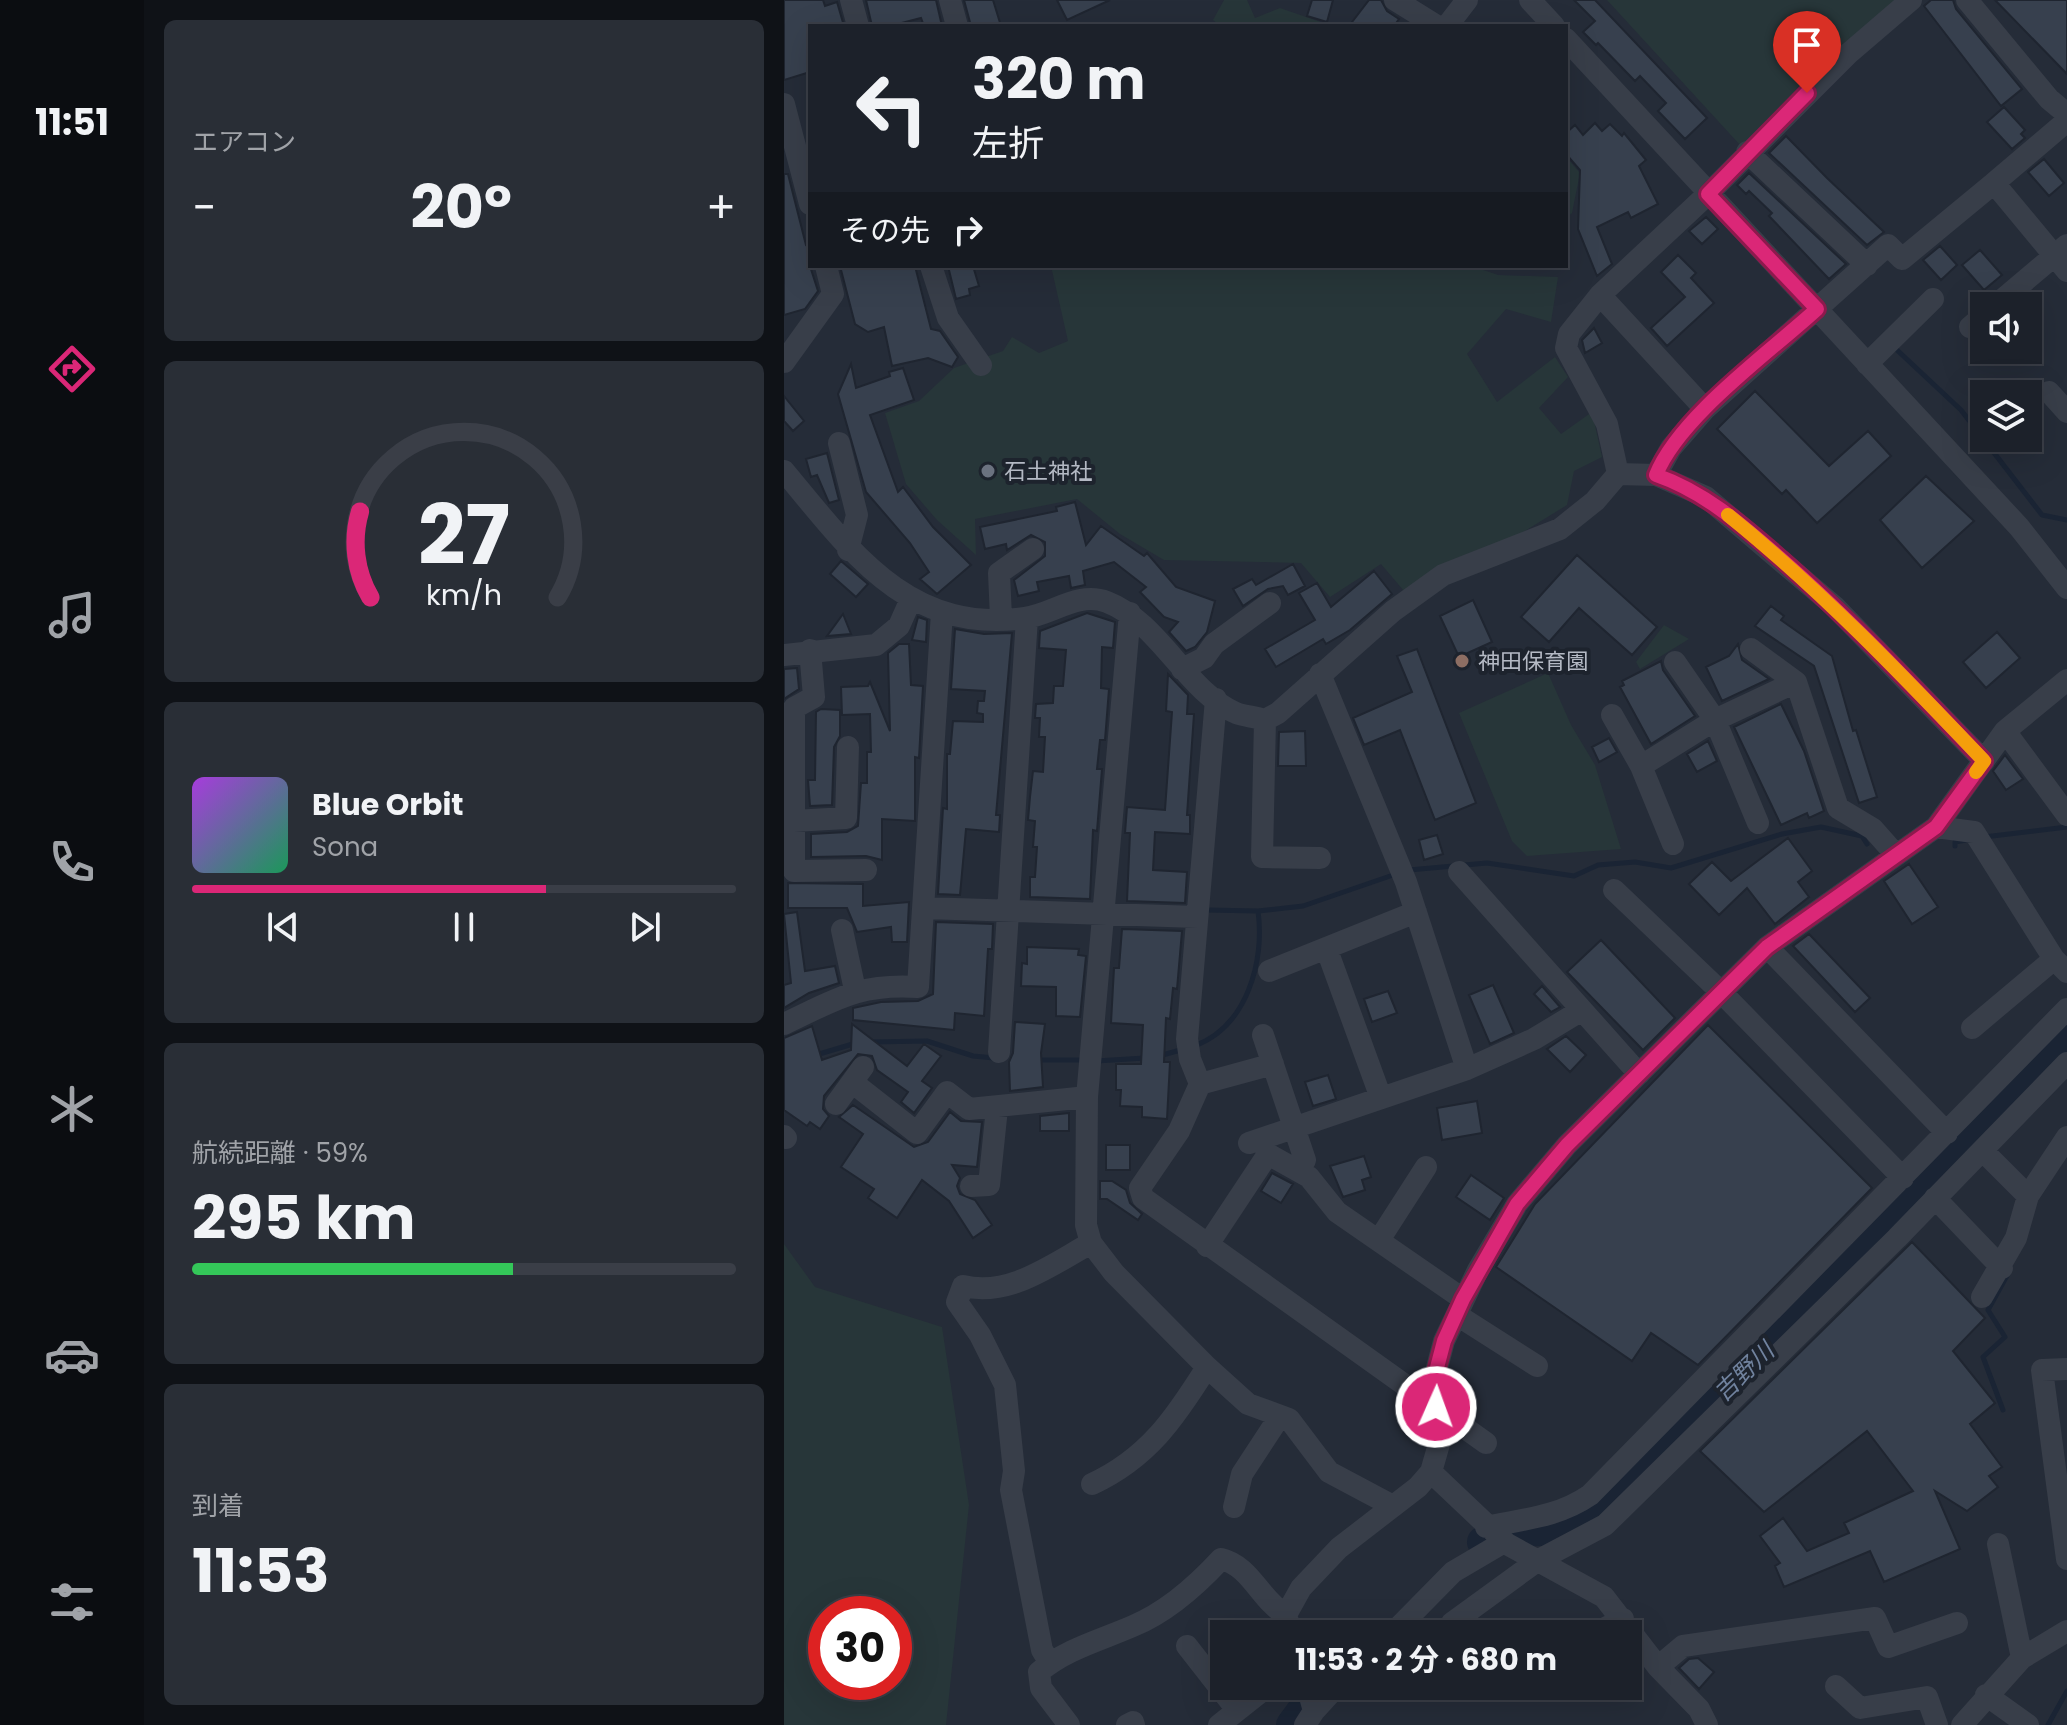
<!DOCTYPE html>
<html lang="ja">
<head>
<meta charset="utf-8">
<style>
	body { margin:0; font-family:Poppins,"Noto Sans JP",sans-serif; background:#292e36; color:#f1f3f6; height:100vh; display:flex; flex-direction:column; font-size:30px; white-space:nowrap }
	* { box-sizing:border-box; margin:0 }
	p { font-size:26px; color:#a0a3a8 }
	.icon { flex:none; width:44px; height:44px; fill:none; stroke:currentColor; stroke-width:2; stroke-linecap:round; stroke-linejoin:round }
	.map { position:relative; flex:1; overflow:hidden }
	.panel { display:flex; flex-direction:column; gap:20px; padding:20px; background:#0f1217; width:640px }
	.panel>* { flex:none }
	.guide { position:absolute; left:24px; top:24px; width:760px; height:244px; border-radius:0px; box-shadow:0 8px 32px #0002,0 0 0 2px #3a3e47; background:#1c212a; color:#f1f3f6; overflow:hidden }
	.controls { position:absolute; left:1186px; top:292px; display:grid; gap:16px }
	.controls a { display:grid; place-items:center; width:72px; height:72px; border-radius:0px; background:#1c212a; box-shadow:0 8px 32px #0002,0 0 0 2px #3a3e47; font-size:40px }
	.speed { position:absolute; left:24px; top:1596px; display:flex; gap:16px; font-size:40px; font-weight:700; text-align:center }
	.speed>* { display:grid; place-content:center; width:104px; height:104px; border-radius:50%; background:#1c212a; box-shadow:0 8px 32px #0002,0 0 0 2px #3a3e47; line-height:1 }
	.speed .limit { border:12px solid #d22; background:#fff; color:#111 }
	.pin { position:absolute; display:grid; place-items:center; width:68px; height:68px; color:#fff; margin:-82px -34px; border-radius:50% 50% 50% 0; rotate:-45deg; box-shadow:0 0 8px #0007 }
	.pin .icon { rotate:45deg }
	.me { position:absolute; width:88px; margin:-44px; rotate:2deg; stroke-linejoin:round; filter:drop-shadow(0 0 6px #0008) }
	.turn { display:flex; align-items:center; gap:28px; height:168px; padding:0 32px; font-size:36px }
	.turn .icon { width:104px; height:104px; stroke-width:2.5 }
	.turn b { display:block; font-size:56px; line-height:68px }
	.then { display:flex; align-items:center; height:76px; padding:0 32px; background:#0003; gap:16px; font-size:30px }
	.big { font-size:60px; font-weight:700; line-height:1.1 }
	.panel .widget { flex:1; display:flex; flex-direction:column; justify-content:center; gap:12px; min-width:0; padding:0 28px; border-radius:12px; background:#292e36 }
	.panel .dial { align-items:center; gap:0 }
	.dial svg { height:208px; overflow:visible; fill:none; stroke:#3a3e47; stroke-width:7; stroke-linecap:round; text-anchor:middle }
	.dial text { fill:#f1f3f6; stroke:none }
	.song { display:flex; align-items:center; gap:24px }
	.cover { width:96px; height:96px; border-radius:12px; background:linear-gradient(135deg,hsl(280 70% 55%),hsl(150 70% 35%)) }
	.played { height:8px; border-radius:4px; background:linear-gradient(90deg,#db2777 65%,#3a3e47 65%) }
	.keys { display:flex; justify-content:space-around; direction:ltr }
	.heat { display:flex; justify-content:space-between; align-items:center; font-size:44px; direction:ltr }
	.charge { height:12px; border-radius:6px; background:linear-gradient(90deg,#34c759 59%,#3a3e47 0) }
	.trip { position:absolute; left:426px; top:1620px; width:432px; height:80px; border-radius:0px; background:#1c212a; box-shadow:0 8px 32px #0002,0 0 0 2px #3a3e47; font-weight:700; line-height:80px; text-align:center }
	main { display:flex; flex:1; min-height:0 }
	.tabs { display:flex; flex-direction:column; width:144px; justify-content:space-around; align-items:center; background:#0b0d11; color:#a0a3a8 }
	.tabs .icon { width:56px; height:56px }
	.tabs .current { color:#db2777 }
	.tabs b { font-size:36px; color:#f1f3f6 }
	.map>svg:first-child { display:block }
	.green { fill:#273639; fill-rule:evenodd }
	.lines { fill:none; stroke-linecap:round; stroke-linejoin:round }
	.stream { stroke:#1a2434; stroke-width:5 }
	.river { stroke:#1a2434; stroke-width:32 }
	.building { fill:#37404e; stroke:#1f2530; stroke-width:2 }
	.minor { stroke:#383e49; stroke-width:22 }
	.route-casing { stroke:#8e194d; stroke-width:20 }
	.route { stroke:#db2777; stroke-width:14 }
	.slow { stroke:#f59e0b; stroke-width:14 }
	.worship-dot { fill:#6b7280; stroke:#1d232d; stroke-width:3 }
	.education-dot { fill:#8d6e63; stroke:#1d232d; stroke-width:3 }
	.labels { text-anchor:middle; stroke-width:8; stroke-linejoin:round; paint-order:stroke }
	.poi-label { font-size:22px; fill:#b4b9c4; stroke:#1d232d; text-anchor:start }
	.water-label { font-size:24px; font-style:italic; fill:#71839f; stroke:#1d232d }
</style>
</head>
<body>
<main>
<nav class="tabs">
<b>11:51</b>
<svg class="icon current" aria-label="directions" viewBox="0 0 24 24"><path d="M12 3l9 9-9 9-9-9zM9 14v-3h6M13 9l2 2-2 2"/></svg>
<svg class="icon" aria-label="music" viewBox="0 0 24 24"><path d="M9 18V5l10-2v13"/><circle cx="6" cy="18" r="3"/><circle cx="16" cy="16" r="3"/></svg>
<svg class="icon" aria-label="phone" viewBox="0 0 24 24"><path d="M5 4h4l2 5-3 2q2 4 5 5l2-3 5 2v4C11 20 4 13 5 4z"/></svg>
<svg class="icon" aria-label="climate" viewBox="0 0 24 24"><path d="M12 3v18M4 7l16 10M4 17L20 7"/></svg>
<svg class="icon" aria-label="car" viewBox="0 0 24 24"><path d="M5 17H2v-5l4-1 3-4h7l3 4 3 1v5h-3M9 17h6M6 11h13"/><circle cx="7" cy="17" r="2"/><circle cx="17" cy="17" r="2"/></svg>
<svg class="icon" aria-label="filters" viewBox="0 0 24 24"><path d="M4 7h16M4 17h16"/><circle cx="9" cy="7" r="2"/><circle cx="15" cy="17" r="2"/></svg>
</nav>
<section class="panel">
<div class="widget"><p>エアコン</p>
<div class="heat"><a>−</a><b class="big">20°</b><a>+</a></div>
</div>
<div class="widget dial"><svg viewBox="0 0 100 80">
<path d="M14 69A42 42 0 1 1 86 69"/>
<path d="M14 69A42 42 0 0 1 10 36" stroke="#db2777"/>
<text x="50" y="56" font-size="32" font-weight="700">27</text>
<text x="50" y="72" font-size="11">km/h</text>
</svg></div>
<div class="widget">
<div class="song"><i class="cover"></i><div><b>Blue Orbit</b><p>Sona</p></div></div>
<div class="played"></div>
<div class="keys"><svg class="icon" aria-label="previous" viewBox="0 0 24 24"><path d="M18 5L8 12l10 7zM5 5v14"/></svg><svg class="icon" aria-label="pause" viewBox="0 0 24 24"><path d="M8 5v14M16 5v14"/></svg><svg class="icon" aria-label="next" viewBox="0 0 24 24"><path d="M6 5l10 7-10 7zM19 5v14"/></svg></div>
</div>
<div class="widget"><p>航続距離 · 59%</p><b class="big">295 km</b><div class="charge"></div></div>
<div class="widget"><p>到着</p><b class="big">11:53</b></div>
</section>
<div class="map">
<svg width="1283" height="1725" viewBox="0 0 1283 1725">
	<rect width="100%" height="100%" fill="#252c38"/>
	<path class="green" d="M440,0H463L471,18L496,8L548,26H437L429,20Z
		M823,0H1112L957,146Z
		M782,157L796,173L788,213L782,218Z
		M267,266H687L714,275L774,277L767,322L722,309L683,354L713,402L771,357L784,377L755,408L777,434L808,412L818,457L790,471L783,505L731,537L620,591L597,564L546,597L517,563L380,560L336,534L293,499L191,519L192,555L153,520L122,484L101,413L135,401L170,368L219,351L228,337L255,353L284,341Z
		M880,625L905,639L856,669L852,662Z
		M764,673L787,725L811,765L837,849L743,856L728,841L675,713Z
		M0,1244L31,1287L158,1327L185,1505L162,1725H0ZM110,1614V1682H42V1614Z"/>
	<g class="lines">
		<path class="stream" d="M1113,350L1177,410L1258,515L1283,520
			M1200,837L1283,827
			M1171,846V842L1182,840
			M625,870L703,863L790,876L814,865L851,862L887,868L998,834L1037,827L1078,836L1083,844
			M423,910L474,911L519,906L612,874
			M86,1042L143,1041L189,1056L210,1058
			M410,1046C463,1027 481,961 474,911
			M32,1055L72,1043
			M375,1056L400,1049
			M252,1060H302
			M312,1061L361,1058
			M1219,1410L1199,1357L1221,1337L1204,1310L1225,1272
			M1264,1725L1283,1691"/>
		<path class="river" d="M699,1542L735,1531L778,1529L826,1501L1023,1311L1283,1040
			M508,1725L537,1686"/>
	</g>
	<path class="building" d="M0,0H39L41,6L53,2L60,26H26V72L0,80Z
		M82,0H152L158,26H140L137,18L106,26H88Z
		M180,0H209L217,26H187Z
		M273,0H326L283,20Z
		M528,0H549L543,22L523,16Z
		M585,0H597L603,11L615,19L610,26H565Z
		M790,0H811L923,118L901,139L874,111L882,103L856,76L851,81L814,43L812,45L799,32L811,21Z
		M1147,0H1169L1172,9L1238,89L1217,106L1140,6Z
		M1211,0H1283V74Z
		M1220,107L1241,130L1237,134L1241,138L1228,149L1203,122Z
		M811,123L818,131L826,124L838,136L840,133L862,160L855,166L874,204L847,218L844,212L813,227L828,264L813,276L794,229L796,170L782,154V133L791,125L799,135Z
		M1002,136L1043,178L1100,232L1083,245L985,153Z
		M1260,159L1280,183L1265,196L1244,172Z
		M965,173L1062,264L1045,279L985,216L988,213L965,191L962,194L953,185Z
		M0,174H4L22,245L26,244V266L34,291L21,309L0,315Z
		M922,217L934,229L918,244L905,231Z
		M1156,246L1173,265L1157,280L1139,260Z
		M1196,250L1218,275L1200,290L1178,265Z
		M894,255L912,273L907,278L930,303L883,346L867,328L901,297L877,272Z
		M56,266H131L147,329L156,331L174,357L168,367L144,358L108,366L100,327L84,332L71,324Z
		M164,266H189L195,286L185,289L186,295L172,299Z
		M810,328L818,343L801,353L798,340Z
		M67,364L72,388L106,376L105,372L119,368L130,400L86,415L114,492L119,487L149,527L187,565L153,594L136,579L145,572L126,543L82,492L54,394Z
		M971,391L1045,466L1084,431L1107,456L1033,523L1002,490L998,494L933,429Z
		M0,396L20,421L9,431L0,421Z
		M43,453L55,500L45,503L33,475L27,477L22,459Z
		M1142,476L1190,521L1138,568L1096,520Z
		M291,502L302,545L317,526L360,556L363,553L392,587L431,601L423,632L411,647L402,651L385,632L394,622L380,617L356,592L362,587L330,562L299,571L301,585L287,588L285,576L253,582L255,591L234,596L230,580L261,556V542L247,535L223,550L222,544L201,549L196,527L273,511L272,507Z
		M793,555L873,627L848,655L795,608L765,642L737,617Z
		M57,561L84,584L72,597L46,574Z
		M509,564L521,586L504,595L499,586L484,589L459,606L449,589L468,579L472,585Z
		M590,571L608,594L566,630L542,644L539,639L492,667L481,649L531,620L515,593L533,583L547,607Z
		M689,600L708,642L675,657L656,616Z
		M987,606L1000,616L997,620L1048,656L1069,731L1072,730L1093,797L1075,803L1030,666L971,626Z
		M303,613L331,622L329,648L318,647L317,688L325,689L321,740H316L313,769H318L313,831L309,830L306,899L246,897V877H251L253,847H249L251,821L244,820L246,797L249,771L259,772L261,737H255L256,718H251L252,704L269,703L270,686H279L282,650L255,648L256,631Z
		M59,614L67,634L43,636Z
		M134,617L143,620L142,642L128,640Z
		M171,629L200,634L228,633L212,815H216L215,832L182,829L176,895L154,894L159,808L163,809V754H166L169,721L199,722V714L193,713L194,701H200L201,691L167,689Z
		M1213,632L1236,658L1202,688L1179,662Z
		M115,644H125L127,685L139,686L135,758L131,757V821L98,819V860L82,856L27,857V834L63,832L74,826L77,783H83V752H87L86,714L58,715L57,687L84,686L86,682L106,731L104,653Z
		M954,644L958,660L985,679L938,701L922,667L945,656Z
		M633,649L692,803L651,820L616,730L580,745L569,718L628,692L613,656Z
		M877,661L879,670L911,716L867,744L836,687L840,685L838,681Z
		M13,668L15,689L0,699V669Z
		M384,674L404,695L403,714H410L403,815H406V834L371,832L369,870L403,872L401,903L343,901L346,833H341L343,807L381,810L388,712L382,711Z
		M997,704L1020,751L1040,811L1025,818L1023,813L997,825L950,727Z
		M37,709L56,710V736L50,747L48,805L26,806L24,780H31L32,712Z
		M521,731L522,766H494L495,732Z
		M825,738L833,752L815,762L808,747Z
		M924,741L933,761L913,772L903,754Z
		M1221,755L1239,779L1222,790L1209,771Z
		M653,835L659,854L640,860L635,840Z
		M1004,838L1028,871L1014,882L1025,897L991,924L963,888L935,915L905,884L928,862L947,881Z
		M1125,864L1154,907L1128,924L1100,881Z
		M4,883L79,884V906L125,902L123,942H108L107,927L73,932L63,908H4Z
		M13,912L21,971L51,966L55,983L25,993L0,1008V985L7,983L0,914Z
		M152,922L209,924L208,949H204L200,1016L171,1013L170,1030L69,1020V1008L97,1002L134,1001L149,994Z
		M338,929L398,931L393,989L389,988L386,1019L382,1018L380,1062H386L383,1119L358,1117V1107L336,1106L337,1090H332V1064H357L359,1025L327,1023L330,968H335Z
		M1025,934L1086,998L1071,1012L1009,946Z
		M817,940L891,1018L859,1050L783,972Z
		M243,947L295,949L294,955L302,956L296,1017L272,1016V987L237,986L238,963L243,964Z
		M709,985L730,1033L706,1044L685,995Z
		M758,986L776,1007L767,1012L750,994Z
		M604,991L613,1013L588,1022L580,999Z
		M231,1022L261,1024L257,1053L259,1087L226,1091L225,1062L229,1053Z
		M68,1024L123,1066L140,1044L157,1056L138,1081L148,1088L130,1113L117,1102L124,1092L93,1070L88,1056L74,1054L40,1096L39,1109L45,1116L36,1129L26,1122L23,1126L0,1110V1038L28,1026L38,1060L67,1050Z
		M924,1025L1088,1188L914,1365L867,1333L848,1361L712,1267L751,1204Z
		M782,1036L802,1055L786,1072L763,1049Z
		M544,1075L552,1099L529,1106L521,1082Z
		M693,1101L698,1133L658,1140L653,1108Z
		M69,1105L130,1147L144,1142L166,1112L177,1121L198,1122L193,1167L168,1165L176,1178L173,1186L176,1194L191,1200L208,1225L189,1238L165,1201L138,1180L113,1218L84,1198L90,1189L57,1167L79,1134L55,1117Z
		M285,1113V1131H256V1116Z
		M322,1145H346V1170H322Z
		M580,1156L587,1177L578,1180L581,1190L559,1197L546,1166Z
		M488,1173L509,1184L497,1203L477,1191Z
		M687,1175L720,1198L706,1220L672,1197Z
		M316,1181H328L342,1190L346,1203L358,1214L354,1220L323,1199H316Z
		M1128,1242L1201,1318L1169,1351L1211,1403L1186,1424L1218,1467L1205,1476L1214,1487L1183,1511L1151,1491L1176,1549L1100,1582L1086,1551L1000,1587L991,1566L996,1563L976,1536L999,1518L1023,1551L1065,1533L1060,1523L1129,1491L1083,1431L980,1512L916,1451Z
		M914,1658L930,1672L915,1689L895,1668L905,1659Z"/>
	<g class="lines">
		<path class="minor" d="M67,0L74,26
			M166,0L173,26
			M611,0L653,26
			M746,0L770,26
			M1183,0L1265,99L1283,114
			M663,26L683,0
			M782,39L1235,527L1283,588
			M0,104L26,204
			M963,152L1083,265
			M1210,183L1283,121
			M147,266L164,318L197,365
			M816,295L921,409
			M1211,306L1283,245
			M1186,327L1200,315
			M0,362L49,294L42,266
			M1083,364L1149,299
			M1265,392L1283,412
			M55,443L73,515L64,550
			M0,471C66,550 124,635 241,618C269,614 294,591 323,602C375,622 403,692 452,713C460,716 472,717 481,720L494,713L609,611L659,575L776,529L811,501L834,474L872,475L922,497L1050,606L1200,761
			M834,474L823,424L782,348L785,334L816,295L924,194L1064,54L1127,0
			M872,475L887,448L921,409L1104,245L1118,259L1210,183L1283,271
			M346,613L303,1097L302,1225L307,1243L330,1273L423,1367L464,1404L505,1419L545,1472L607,1505
			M217,618L215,573L249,549
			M967,649L1012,682
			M26,650L30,697L10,708V871L82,870
			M0,655L92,645L115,626L127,599
			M891,662L931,720L974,823
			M398,669L420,658L430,644L486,603
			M536,674L622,882L683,1069L750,1039L798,1010
			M432,699L403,1039L406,1059L416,1084L395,1131L356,1188L359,1198L702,1443
			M828,715L857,766
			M481,720L478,857L536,858
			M1221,731L1283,815
			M10,821L62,818L64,747
			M1152,827L1190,832L1270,959L1283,972
			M889,844L857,766L931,720L1012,682L1054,808L1089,829L1112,855
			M675,872L855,1074
			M830,890L937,992L1119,1178
			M140,908L413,917
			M58,930L71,990
			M983,947L1163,1133
			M543,950L597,1098
			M485,971L632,912
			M0,1024C51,1000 75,983 134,987L158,612
			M1188,1028L1270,959
			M479,1035L521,1160
			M215,1052L243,618
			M68,1082L133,1133L163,1092L185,1109L303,1097
			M416,1084L489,1064
			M52,1104L79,1067
			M0,1136L2,1138
			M465,1143L683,1069
			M1199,1151L1244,1196
			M187,1186L205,1185L213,1108
			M1151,1198L1218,1268
			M595,1240L642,1167
			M423,1246L484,1154L525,1177L553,1212L679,1299
			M1198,1297L1232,1238L1244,1196L1283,1137
			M673,1315L753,1366
			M1283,1369L1258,1370L1283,1559
			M647,1472L723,1544L820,1597L874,1667L915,1709L923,1725
			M308,1484C364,1458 391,1418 423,1367
			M450,1507L458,1474L496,1416
			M702,1527C740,1519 774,1517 806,1495L1283,1009
			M1214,1544L1238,1658
			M502,1615L517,1588L555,1548L634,1487L647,1472L655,1444L650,1379L660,1341L694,1270L733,1204L783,1145L983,947L1152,827L1221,731L1283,680
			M608,1634L669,1572L720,1542
			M667,1634L668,1623L753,1561L821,1525L1113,1238L1283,1063
			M809,1634L839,1619
			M403,1646L453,1710
			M266,1663L258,1650L227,1490L230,1471L221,1385L196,1335L173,1302L179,1286C226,1297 267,1265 307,1243
			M874,1667L899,1646L1091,1618L1104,1647L1173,1623
			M1052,1686L1076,1708L1143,1697L1153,1725
			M1202,1695L1244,1725
			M530,1711L553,1686
			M285,1725L257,1688L255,1672C282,1649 317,1640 349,1626C383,1612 413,1585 437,1559C467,1566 476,1600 502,1615L508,1634
			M343,1725L349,1722L350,1725
			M435,1725L484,1686
			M521,1725L530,1711L523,1686
			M1178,1725L1238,1658L1283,1631"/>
	</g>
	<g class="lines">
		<g class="route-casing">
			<path id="route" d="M652,1407L650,1379L660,1341L679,1299L733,1204L783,1145L983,947L1152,827L1200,761C1134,692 1069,622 997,559C958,525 921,492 872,475C895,417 986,352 1033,309L924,194L1023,93"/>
		</g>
		<use href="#route" class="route"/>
		<path class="slow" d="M944,515C1037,590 1118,675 1200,761L1192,772"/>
	</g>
	<circle class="worship-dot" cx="204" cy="471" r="8"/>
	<circle class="education-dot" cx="678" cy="661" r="8"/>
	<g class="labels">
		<g class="poi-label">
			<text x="220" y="479">石土神社</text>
			<text x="694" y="669">神田保育園</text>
		</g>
		<g class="water-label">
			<text transform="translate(960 1372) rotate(-44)" y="8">吉野川</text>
		</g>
	</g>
</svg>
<div class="controls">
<a><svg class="icon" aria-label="sound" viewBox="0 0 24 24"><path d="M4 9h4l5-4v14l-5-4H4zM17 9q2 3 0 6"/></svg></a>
<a><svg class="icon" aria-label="layers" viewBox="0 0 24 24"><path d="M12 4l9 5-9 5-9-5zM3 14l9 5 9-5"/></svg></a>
</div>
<div class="speed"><div class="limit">30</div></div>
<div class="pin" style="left:1023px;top:93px;background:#d93025"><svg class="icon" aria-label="arrive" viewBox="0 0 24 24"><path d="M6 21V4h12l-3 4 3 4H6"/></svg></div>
<svg class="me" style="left:652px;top:1407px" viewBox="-20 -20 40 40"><circle r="17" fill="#db2777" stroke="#fff" stroke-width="3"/><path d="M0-11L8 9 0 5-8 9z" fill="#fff"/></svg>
<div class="trip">11:53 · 2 分 · 680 m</div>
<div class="guide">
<div class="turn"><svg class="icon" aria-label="left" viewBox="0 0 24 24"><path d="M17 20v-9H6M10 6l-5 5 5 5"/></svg><div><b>320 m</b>左折</div></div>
<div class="then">その先<svg class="icon" aria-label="right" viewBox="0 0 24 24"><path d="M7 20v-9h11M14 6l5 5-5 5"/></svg></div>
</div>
</div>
</main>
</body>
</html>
